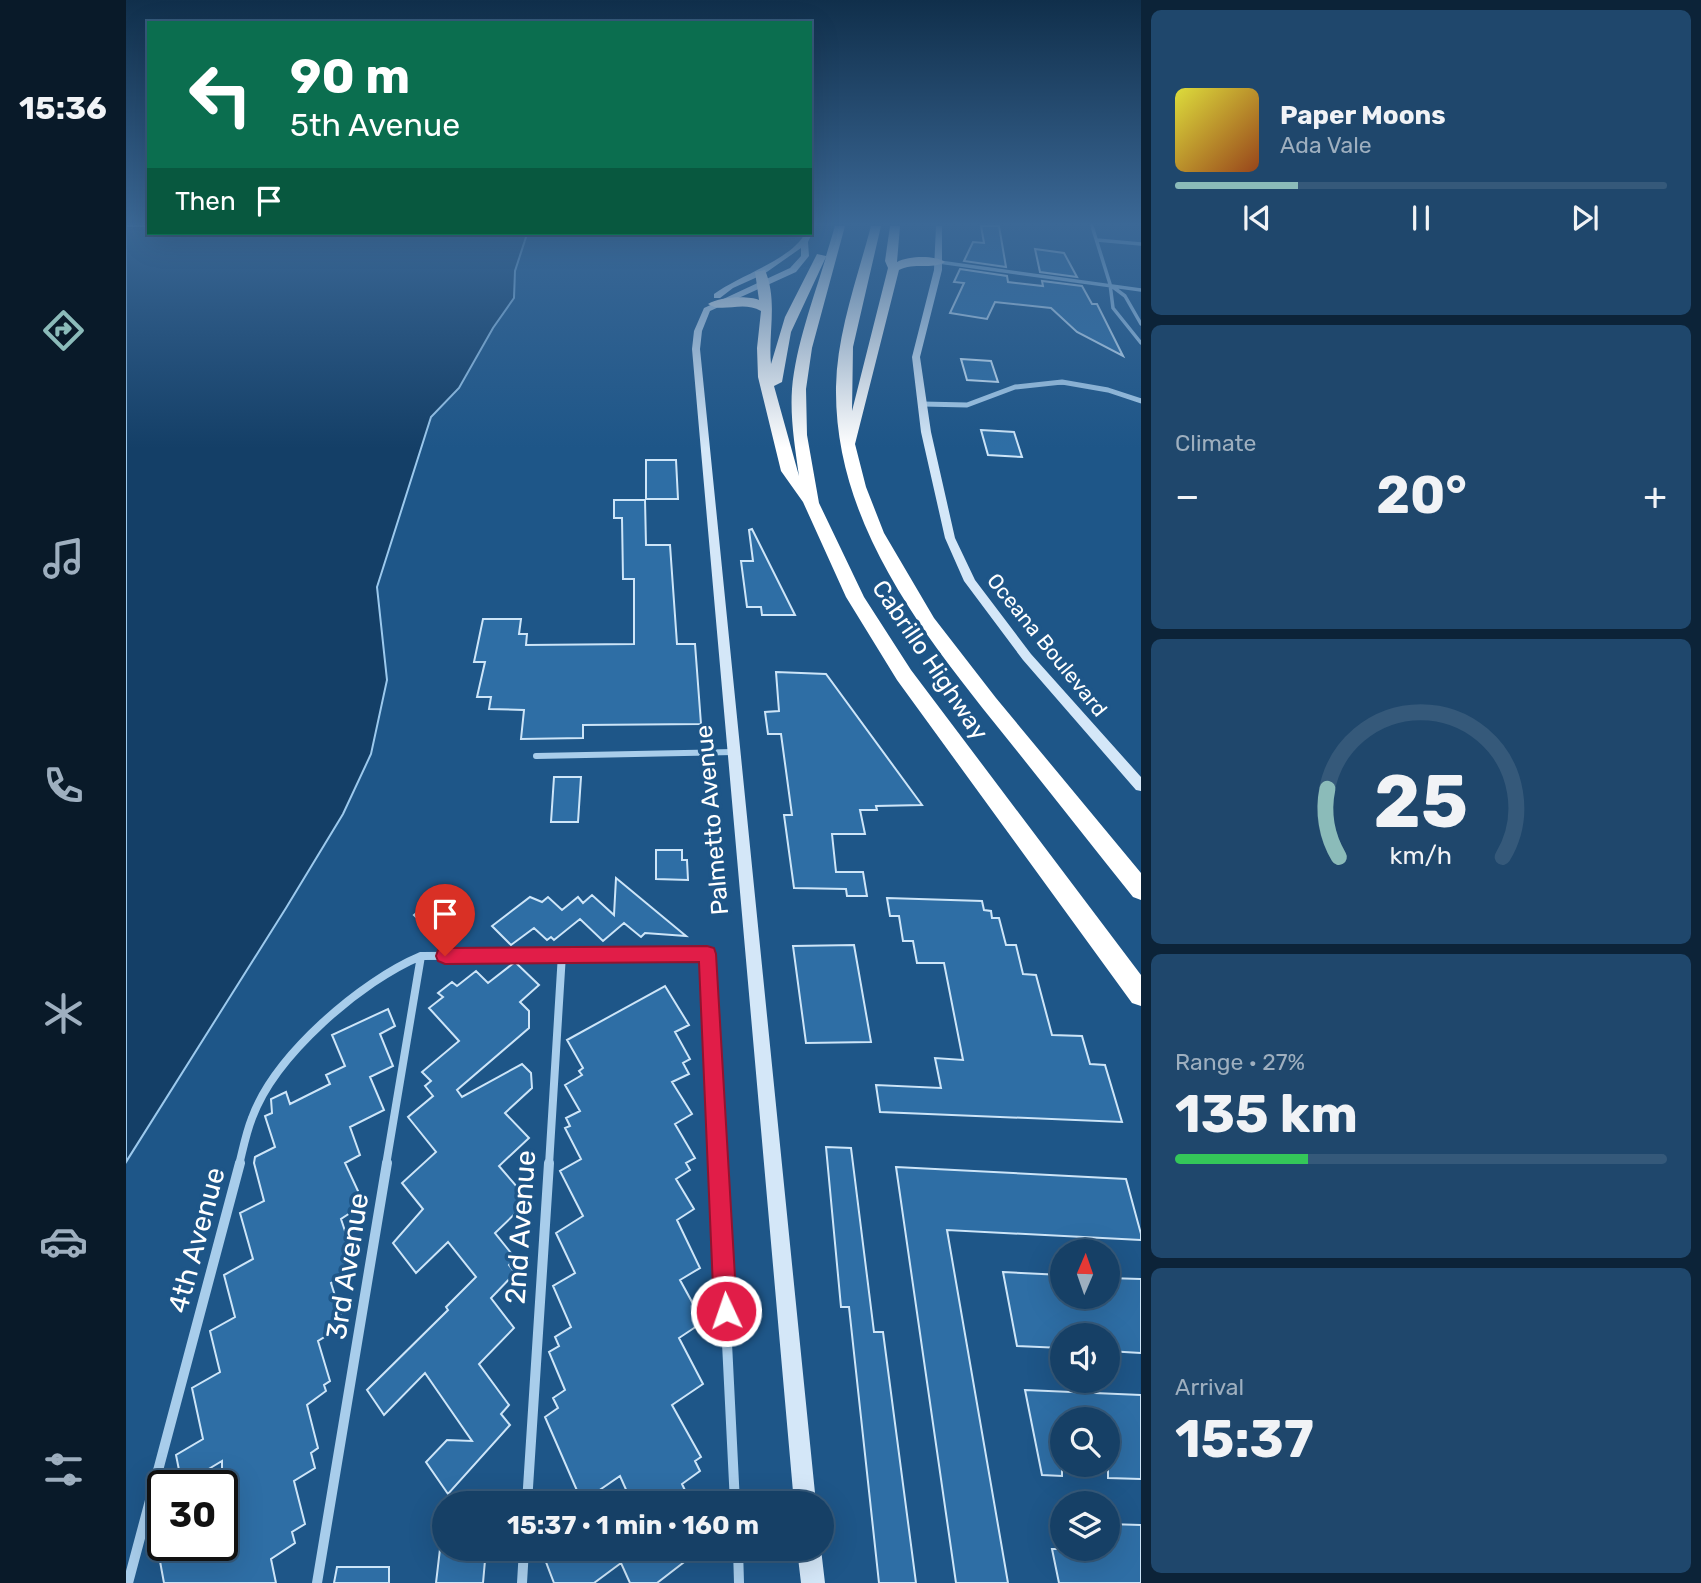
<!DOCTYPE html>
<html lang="en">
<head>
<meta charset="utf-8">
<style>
	body { margin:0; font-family:Rubik,sans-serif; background:#1f476c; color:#f1f3f6; height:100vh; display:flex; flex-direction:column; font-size:26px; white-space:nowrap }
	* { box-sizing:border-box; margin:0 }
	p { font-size:23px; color:#9eafbf }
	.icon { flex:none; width:38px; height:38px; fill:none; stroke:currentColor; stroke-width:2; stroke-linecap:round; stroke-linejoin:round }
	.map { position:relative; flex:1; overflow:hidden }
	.side { display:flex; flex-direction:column; gap:10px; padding:10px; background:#0c2338; width:560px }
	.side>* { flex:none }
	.banner { position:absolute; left:21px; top:21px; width:665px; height:214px; border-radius:0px; box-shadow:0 7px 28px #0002,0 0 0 2px #35597a; background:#0b6e4f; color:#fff; overflow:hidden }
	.needle { width:46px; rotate:2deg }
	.fabs { position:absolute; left:924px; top:1239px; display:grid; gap:14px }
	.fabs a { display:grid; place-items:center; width:70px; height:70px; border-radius:50%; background:#164066; box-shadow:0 7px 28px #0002,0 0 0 2px #35597a; font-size:35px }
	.speed { position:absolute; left:21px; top:1470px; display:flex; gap:14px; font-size:35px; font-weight:700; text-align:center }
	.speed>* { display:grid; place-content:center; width:91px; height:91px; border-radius:50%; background:#164066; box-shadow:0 7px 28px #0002,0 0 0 2px #35597a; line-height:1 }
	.speed .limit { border:4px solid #111; border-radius:10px; background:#fff; color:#111 }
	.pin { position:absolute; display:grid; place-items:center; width:60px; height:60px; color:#fff; margin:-72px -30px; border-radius:50% 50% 50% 0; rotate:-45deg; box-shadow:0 0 7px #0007 }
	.pin .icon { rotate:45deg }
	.me { position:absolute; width:77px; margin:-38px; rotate:357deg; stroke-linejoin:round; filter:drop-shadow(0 0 5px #0008) }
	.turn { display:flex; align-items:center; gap:24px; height:147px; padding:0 28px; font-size:32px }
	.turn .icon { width:91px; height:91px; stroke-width:2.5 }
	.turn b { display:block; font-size:49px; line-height:60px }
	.then { display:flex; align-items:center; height:66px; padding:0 28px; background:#0003; gap:14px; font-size:26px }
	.big { font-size:52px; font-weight:700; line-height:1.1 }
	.side .card { flex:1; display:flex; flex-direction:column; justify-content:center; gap:10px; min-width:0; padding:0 24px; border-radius:10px; background:#1f476c }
	.side .dial { align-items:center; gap:0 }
	.dial svg { height:182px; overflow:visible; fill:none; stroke:#35597a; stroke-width:7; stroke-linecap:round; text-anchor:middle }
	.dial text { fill:#f1f3f6; stroke:none }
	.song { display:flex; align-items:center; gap:21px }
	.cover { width:84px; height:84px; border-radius:10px; background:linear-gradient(135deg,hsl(60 70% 55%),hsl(20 70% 35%)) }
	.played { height:7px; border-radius:4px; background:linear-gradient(90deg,#8bbbb9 25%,#35597a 25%) }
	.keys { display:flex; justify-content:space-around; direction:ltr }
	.heat { display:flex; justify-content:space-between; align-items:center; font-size:38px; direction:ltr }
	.charge { height:10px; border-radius:5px; background:linear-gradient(90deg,#34c759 27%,#35597a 0) }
	.trip { position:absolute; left:306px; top:1491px; width:402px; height:70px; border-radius:35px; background:#164066; box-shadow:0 7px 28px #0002,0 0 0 2px #35597a; font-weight:700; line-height:70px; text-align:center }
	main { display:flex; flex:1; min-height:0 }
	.tabs { display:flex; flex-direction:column; width:126px; justify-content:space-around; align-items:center; background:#091a29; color:#9eafbf }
	.tabs .icon { width:49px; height:49px }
	.tabs .on { color:#8bbbb9 }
	.tabs b { font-size:32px; color:#f1f3f6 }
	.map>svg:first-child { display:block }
	.water { fill:#143f67; stroke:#9cc9ed; stroke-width:2 }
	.building { fill:#2e6ea5; stroke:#cde5f8; stroke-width:2 }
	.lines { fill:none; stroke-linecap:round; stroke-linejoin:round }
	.street-far4 { stroke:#a8cdeb; stroke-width:3.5 }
	.street-far3 { stroke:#a8cdeb; stroke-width:5 }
	.street-far2 { stroke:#a8cdeb; stroke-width:6 }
	.street-far1 { stroke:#a8cdeb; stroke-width:8 }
	.street { stroke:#a8cdeb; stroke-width:10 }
	.secondary { fill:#d4e7f8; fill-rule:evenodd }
	.highway { fill:#fff; fill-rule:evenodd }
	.route { fill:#e11d48; stroke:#92132f; stroke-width:2 }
	.labels { text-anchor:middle; stroke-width:7; stroke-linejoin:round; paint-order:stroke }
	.far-street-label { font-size:21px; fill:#fff; stroke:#1e5688 }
	.street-label { font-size:24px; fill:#fff; stroke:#1e5688 }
	.near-street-label { font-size:28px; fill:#fff; stroke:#1e5688 }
</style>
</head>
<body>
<main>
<nav class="tabs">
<b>15:36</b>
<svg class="icon on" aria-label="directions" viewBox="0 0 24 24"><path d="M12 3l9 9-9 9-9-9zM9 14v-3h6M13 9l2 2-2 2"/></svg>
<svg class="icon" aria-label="music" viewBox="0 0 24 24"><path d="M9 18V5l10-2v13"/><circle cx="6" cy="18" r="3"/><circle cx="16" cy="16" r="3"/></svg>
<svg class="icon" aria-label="phone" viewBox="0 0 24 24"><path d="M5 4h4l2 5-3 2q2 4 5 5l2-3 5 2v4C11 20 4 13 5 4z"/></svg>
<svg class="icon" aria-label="climate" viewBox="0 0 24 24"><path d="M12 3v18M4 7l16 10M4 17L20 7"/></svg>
<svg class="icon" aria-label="car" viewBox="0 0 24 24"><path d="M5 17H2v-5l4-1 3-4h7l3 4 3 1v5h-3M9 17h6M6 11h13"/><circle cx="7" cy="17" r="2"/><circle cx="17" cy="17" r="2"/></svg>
<svg class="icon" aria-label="filters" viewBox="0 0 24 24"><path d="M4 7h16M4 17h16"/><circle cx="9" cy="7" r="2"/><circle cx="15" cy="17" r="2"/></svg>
</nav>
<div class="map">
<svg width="1015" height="1583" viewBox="0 0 1015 1583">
	<rect width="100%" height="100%" fill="#1e5688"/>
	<path class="water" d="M0,226H23V233H398L400,237L389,271L388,298L367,328L333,388L305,417L251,587L261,680L245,754L217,814L160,908L0,1162Z"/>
	<path class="building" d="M855,226H873L880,267L838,261L847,242L858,243Z
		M909,249L938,253L951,277L914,272Z
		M834,269L881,276L882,282L917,286L916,281L956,286L966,304H971L997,356L951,332L925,308L869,302L861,319L824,313L838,283L828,282Z
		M835,359L865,361L872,382L841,380Z
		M855,430L888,432L896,457L862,455Z
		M520,460H550L552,499H520Z
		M488,500H519L520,545H544L551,644H569L575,724L457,725V738L395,739L398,710L363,709L365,697H351L359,662H348L357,619H395L393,634H401L400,645L508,644V579H497L496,518H488Z
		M626,529L669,615H636L635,607H621L615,561H627L623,530Z
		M650,672L700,674L796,805L750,806L751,810H734L739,834H706L710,872H737L741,896H721L720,889L668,888L658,815H666L655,734H642L639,712L653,711Z
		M428,777H455L452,822H425Z
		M530,850H556V860H561L562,880L530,879Z
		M490,878L560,936L519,933L515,937L498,923L477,941L454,919L428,940L425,937L421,940L408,928L385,945L366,926L404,897L416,902L422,897L436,910L452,897L457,903L466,895L488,915Z
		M311,896L344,926L331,936L327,933L316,942L288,915Z
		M761,898L856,901L858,910L865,911L866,918H873L880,945H890L897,974L910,975L926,1035L956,1036L964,1064L979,1065L996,1122L754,1112L750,1085L815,1088L809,1058L837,1060L818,963H791L787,941H777L773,916H764Z
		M728,945L745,1042L680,1043L667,946Z
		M389,962L413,985L394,1002L403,1011V1028L331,1090L336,1097L396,1064L405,1073L406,1088L379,1113L403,1138L373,1166L398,1195L391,1201L396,1207L369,1233L389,1258L383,1265L389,1273L365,1298L388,1328L353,1364L383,1405L375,1414L384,1425L322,1494L300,1462L321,1440L346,1441L299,1373L258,1415L241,1390L322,1310L320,1307L350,1277L322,1242L290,1273L267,1243L297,1209L276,1183L310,1152L282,1117L307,1096L299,1086L305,1081L296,1072L333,1041L303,1008L317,997L312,993L326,982L331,986L350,971L362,983Z
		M539,986L563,1025L549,1032L564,1059L557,1063L563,1074L546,1082L566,1114L549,1124L569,1158L560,1163L564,1170L550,1179L568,1209L551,1220L574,1268L554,1280L577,1322L553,1338L577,1384L546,1405L575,1457L569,1461L574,1471L556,1484L565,1503H506L494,1476L456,1502L419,1417L432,1408L427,1398L439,1390L423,1352L433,1346L429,1337L445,1327L427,1286L449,1273L430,1233L457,1216L434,1171L455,1159L439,1128L444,1126L440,1118L454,1111L439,1085L456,1075L453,1071L457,1068L441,1040Z
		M262,1009L269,1026L254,1034L267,1066L244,1077L258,1110L224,1127L234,1155L219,1163L238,1204L215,1219L227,1255L222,1258L227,1271L205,1283L217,1321L209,1326L210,1330L192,1341L204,1381L198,1385L200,1391L181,1405L192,1448L185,1453L189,1468L168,1481L179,1524L166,1532L169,1543L145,1559L150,1583H38L31,1545H96V1461L56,1485L50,1455L77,1439L66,1388L94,1372L84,1331L109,1317L98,1275L127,1259L114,1213L138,1201L128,1163L129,1157L149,1147L139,1116L146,1113L145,1099L160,1092L164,1104L204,1084L200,1075L219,1066L206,1035Z
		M700,1147L725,1148L748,1332H757L790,1583H753L723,1307H715Z
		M770,1167L1000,1179L1015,1234V1240L821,1230L882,1583H830Z
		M877,1272L936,1275V1297H982V1278L1015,1279V1353L982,1351V1335H936V1348L891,1346Z
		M899,1390L1015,1395V1479L982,1478V1419H936V1476L916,1475Z
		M982,1524L1015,1525V1583H933L926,1549H982Z
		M314,1549H360L357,1583H310Z
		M415,1549H575L531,1583H504L495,1563L468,1583H428Z
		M211,1567H263V1583H208Z"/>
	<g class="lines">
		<path class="street-far4" d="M966,226L984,284L987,308L1015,343
			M971,240L1015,244
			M813,262L1015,290
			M987,287L999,296L1015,324
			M928,383H941"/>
		<path class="street-far3" d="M797,404L841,405L889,387L936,382L982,390L1015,401"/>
		<path class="street-far2" d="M410,756L608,752"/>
		<path class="street-far1" d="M113,1165C117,1149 120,1133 126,1118C149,1055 235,981 295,956L581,954L592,1165
			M260,1165L295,956
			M423,1165L436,954"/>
		<path class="street" d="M592,1163L609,1503
			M401,1503L423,1163
			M612,1549L613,1583
			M2,1583L114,1163
			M191,1583L261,1163
			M396,1583L398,1549"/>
		<path class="secondary" d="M810,226H816V270L794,357L805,432L829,538L849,580L905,654L1015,777V791L1010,790L897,660L838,581L819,538L795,432L786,357L808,270Z
			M684,231L686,233L682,242L683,256L670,272L584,311L576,331L574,349L690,1503H668L566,349L568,331L578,308L664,268L675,256V248L638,274L607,288L594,298H588V294C612,276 667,259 679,233Z
			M671,1549H695L699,1583H675Z"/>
		<path class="highway" d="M709,226H719L686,348L680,389L681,435L693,503L738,597L785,670L1015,975V1006L1006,1003L771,680L720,597L677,502L655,471L632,377L631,348L635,311C616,300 596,314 582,304C592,297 622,295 633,300L629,272L639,270C652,301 642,332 645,364L659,317L691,254L700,256ZM700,257C687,300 670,345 666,389C664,418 669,447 673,476L648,386L656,382L665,332Z
			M745,226H755L727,347L726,411L762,268L759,261L764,226H774L771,262C783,256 808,255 819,262C806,270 788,262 773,270L729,444L740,487L758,533L808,618L870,698L1015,873V900L1007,897C968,848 930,800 891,751C807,646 708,530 710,387C711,333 731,279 745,226Z"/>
	</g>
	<linearGradient id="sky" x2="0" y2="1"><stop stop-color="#102f4b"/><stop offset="0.5" stop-color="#3b6896"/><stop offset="1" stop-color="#3b6896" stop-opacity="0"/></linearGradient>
	<rect width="1015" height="448" fill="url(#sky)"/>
	<path class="route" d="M581,946L588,948L590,954L611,1311L608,1319L600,1323L591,1319L588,1311L573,962L319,964L312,961L310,956L312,950L319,948Z"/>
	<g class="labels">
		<g class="far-street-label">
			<text transform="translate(921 645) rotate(51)" y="7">Oceana Boulevard</text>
		</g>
		<g class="street-label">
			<text transform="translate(804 660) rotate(56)" y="8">Cabrillo Highway</text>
			<text transform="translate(586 820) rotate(-95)" y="8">Palmetto Avenue</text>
		</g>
		<g class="near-street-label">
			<text transform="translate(394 1227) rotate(-86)" y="10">2nd Avenue</text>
			<text transform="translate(70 1240) rotate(-75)" y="10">4th Avenue</text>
			<text transform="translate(221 1266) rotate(-81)" y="10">3rd Avenue</text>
		</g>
	</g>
</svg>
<div class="fabs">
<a><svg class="needle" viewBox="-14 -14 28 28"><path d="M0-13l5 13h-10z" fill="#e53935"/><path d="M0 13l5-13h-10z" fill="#9eafbf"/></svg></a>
<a><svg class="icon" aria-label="sound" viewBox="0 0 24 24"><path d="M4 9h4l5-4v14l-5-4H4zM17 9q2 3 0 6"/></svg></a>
<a><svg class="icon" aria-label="search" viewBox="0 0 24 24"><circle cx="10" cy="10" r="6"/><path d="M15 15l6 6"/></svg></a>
<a><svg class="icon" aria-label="layers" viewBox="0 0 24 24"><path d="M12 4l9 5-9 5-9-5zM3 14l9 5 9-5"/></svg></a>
</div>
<div class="speed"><div class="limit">30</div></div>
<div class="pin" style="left:319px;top:956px;background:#d93025"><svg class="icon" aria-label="arrive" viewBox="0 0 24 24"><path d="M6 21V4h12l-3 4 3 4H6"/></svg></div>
<svg class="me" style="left:600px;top:1311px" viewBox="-20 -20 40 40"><circle r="17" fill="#e11d48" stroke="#fff" stroke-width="3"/><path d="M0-11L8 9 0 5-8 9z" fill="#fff"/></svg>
<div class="trip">15:37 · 1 min · 160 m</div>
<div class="banner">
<div class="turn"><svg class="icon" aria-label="left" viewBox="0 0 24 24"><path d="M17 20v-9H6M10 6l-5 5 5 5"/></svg><div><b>90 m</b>5th Avenue</div></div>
<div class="then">Then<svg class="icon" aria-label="arrive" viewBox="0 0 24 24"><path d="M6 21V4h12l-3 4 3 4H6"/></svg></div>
</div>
</div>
<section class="side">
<div class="card">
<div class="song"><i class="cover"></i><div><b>Paper Moons</b><p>Ada Vale</p></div></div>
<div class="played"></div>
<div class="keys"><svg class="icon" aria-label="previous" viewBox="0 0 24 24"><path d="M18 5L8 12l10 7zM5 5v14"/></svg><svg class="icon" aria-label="pause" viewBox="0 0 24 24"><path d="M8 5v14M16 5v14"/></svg><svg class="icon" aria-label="next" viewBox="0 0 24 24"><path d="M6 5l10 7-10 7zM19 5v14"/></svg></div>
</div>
<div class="card"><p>Climate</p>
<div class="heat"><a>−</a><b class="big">20°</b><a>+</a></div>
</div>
<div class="card dial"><svg viewBox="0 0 100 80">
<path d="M14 69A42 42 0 1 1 86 69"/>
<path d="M14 69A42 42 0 0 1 9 39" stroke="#8bbbb9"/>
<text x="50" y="56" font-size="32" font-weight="700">25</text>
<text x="50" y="72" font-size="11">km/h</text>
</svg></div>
<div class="card"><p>Range · 27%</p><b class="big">135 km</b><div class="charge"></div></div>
<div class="card"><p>Arrival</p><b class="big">15:37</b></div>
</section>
</main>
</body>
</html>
